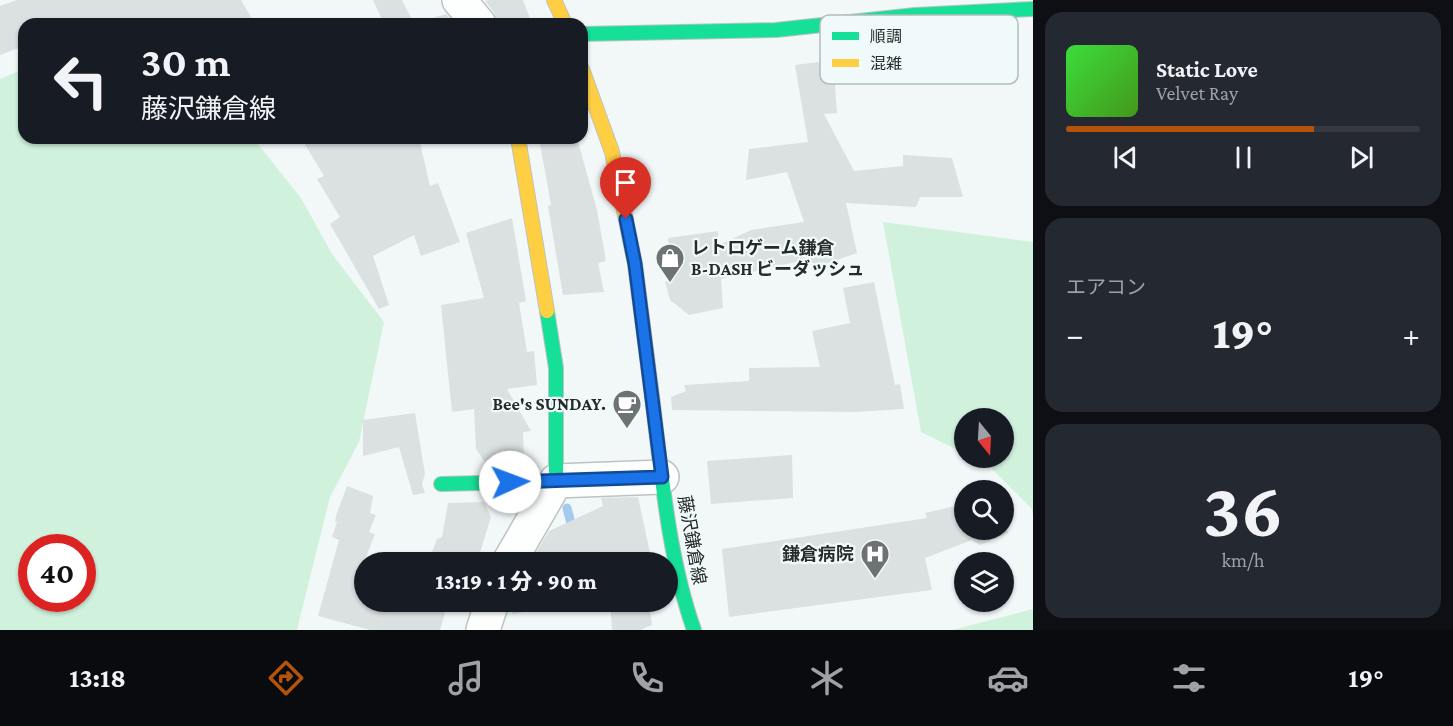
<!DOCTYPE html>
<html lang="ja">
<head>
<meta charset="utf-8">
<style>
	body { margin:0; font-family:"Crimson Pro","Noto Sans JP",serif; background:#242831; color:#f1f3f6; height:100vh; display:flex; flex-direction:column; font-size:22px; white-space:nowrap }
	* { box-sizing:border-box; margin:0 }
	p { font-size:20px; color:#9ea1a6 }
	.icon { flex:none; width:33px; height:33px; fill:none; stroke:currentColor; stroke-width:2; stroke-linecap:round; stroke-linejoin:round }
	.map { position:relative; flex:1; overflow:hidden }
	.details { display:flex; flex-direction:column; gap:12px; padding:12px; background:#0d0f14; width:420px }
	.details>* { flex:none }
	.banner { position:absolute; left:18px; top:18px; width:570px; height:126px; border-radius:18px; box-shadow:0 2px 4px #0004; background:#171b24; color:#f1f3f6; overflow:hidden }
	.needle { width:39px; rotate:162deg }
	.tools { position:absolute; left:954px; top:408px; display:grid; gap:12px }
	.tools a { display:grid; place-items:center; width:60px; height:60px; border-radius:50%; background:#171b24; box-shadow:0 2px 4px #0004; font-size:30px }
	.speed { position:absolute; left:18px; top:534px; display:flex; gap:12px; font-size:30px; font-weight:700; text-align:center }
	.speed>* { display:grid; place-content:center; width:78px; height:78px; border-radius:50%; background:#171b24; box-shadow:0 2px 4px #0004; line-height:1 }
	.speed .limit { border:9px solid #d22; background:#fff; color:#111 }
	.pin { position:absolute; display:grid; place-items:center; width:51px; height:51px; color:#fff; margin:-62px -26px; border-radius:50% 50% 50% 0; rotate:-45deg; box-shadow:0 0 6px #0007 }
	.pin .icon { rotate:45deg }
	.me { position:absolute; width:66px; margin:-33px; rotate:88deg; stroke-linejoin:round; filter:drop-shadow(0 0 4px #0008) }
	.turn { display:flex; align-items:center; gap:21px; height:126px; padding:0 24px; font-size:27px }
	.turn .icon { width:78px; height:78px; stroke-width:2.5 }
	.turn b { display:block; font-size:42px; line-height:51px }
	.big { font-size:45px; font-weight:800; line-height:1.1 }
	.details .widget { flex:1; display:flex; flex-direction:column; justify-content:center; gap:9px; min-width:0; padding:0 21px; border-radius:18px; background:#242831 }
	.details .dial { align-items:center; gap:0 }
	.dial b { font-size:78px; line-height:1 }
	.song { display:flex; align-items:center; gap:18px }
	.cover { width:72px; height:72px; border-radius:9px; background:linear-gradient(135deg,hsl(120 70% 55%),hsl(100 70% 35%)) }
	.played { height:6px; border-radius:3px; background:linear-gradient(90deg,#b45309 70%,#363941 70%) }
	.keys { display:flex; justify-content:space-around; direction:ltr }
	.heat { display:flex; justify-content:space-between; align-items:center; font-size:33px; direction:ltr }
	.trip { position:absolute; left:354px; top:552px; width:324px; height:60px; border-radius:30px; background:#171b24; box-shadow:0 2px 4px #0004; font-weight:800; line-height:60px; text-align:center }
	.tab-bar { display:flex; height:96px; justify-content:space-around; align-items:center; background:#090b0e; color:#9ea1a6 }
	.tab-bar .icon { width:42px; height:42px }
	.tab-bar .on { color:#b45309 }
	.tab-bar b { font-size:27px; color:#f1f3f6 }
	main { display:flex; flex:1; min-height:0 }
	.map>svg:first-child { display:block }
	.green { fill:#d0f2dd; fill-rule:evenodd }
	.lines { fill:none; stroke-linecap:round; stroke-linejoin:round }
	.stream { stroke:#a4caee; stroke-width:9 }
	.building { fill:#dbe0e0 }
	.street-casing { stroke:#bdc2c2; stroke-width:36 }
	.fast-casing { stroke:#bdc2c2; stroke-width:16 }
	.slow-casing { stroke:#bdc2c2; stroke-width:16 }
	.path { stroke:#dedfdf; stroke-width:4; stroke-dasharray:6 3; stroke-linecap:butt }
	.street { stroke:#fdfefe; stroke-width:33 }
	.fast { stroke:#16e098; stroke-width:14 }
	.slow { stroke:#ffcf43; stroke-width:14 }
	.route-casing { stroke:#114b97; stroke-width:15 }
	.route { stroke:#1a73e8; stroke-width:10 }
	.labels { text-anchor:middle; stroke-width:4.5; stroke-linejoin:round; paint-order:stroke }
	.poi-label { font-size:18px; font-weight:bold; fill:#262a2a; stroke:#f0fafa; text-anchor:end }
	.street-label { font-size:18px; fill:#262a2a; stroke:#f0fafa }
	.key { fill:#f0fafa; stroke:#b3bcbc; stroke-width:1.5 }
	.key-label { font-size:16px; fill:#262a2a }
</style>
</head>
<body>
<main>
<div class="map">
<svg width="1033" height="630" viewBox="0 0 1033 630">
	<rect width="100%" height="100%" fill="#f2f8f8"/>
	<path class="green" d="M24,69V138H253L301,198L332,254L384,322L359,442L330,497L297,630H0V79ZM32,548H82V598H32Z
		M883,222L1033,242V517L1032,509L989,466L973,458H1004V418H964V453L921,432Z
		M1033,609V630H952Z"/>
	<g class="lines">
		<path class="stream" d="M567,508L573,531"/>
	</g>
	<path class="building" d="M17,0H241L255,24H24V46L0,55V6Z
		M373,0H402L414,24H384Z
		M489,0H523L532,24H497L494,12L485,1Z
		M446,14L455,24H431L430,19Z
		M819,62L823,71L834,72L837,113L824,114L854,171L903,166V155L952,158L963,197H920L916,207L846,203L857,253L816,267L809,259L721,279L723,308L689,315L670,300L665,282L672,278L668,238L718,231L719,245L751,230L804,222L787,172L746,180L749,149L808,142L795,65Z
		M301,138H419L430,186L438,183L460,242L421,256L414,235L373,256L389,305L379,309L330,224L340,217L317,179L324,176Z
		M539,138H577L597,210L606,261L598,263L604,292L563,295L548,206L551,205Z
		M512,218L526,301L519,303L527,352L534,351L537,385L507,389L531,431L523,432L524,459L485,462L476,449L474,409L452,412L441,305L484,298L466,233Z
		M874,282L895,385L900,384L904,409L855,412L672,410L671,397L686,391L684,385L749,381V368L820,367L812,331L850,323L843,288Z
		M415,413L425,474L422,484L425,493L413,495L399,447L363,456V420Z
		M792,455L793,498L711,504L707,461Z
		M347,486L373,496L370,513L376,515L369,532L375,534L364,562V602H448L440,630H370L318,616L339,540L332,537L337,522L335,521L337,513Z
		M638,497L652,562H530L549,531L603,506L601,498Z
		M484,502L491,517L477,562H428L437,539L442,537L448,503Z
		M964,504V530H1004V516L1008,533L980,545L972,540L925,558L932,590L729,617L722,549L927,518L925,513Z
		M522,602H576L513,614L510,608Z
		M610,602H657L658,607L650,609L652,625L641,630H612Z"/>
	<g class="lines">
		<g class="street-casing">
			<path id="street" d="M459,0L479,24
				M509,562L556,481L662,477
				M483,630L492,602"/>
		</g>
		<g class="fast-casing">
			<path id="fast" d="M582,34L776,30L915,15L1033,9
				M653,404C662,479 669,559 694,630
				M441,484L556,481V368L547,311"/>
		</g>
		<g class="slow-casing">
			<path id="slow" d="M554,0L565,24
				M582,69L612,152L635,264L653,404
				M518,138L547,311"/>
		</g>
		<path class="path" d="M552,157L581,155"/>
		<use href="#street" class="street"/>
		<use href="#fast" class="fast"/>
		<use href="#slow" class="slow"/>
	</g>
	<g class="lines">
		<g class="route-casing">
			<path id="route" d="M510,482L662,477L635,264L626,219"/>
		</g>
		<use href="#route" class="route"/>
	</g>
	<defs>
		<g id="shop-pin" transform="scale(1.5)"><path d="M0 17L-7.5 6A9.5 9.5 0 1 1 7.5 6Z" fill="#6d7272" stroke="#f0fafa"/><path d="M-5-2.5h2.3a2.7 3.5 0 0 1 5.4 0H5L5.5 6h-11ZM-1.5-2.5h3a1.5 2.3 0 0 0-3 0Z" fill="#fff"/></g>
		<g id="cafe-pin" transform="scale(1.5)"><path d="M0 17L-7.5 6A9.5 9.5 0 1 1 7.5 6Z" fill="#6d7272" stroke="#f0fafa"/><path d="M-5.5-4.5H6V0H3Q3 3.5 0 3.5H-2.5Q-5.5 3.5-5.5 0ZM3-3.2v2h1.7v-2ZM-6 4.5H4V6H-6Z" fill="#fff"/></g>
		<g id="hospital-pin" transform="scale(1.5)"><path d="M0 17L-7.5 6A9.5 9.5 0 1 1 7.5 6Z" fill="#6d7272" stroke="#f0fafa"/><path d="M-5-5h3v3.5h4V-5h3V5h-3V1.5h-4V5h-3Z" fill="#fff"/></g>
	</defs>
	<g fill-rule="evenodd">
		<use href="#shop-pin" x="670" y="258"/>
		<use href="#cafe-pin" x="627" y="404"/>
		<use href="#hospital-pin" x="875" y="554"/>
	</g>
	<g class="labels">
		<g class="poi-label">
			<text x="691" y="254" text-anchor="start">レトロゲーム鎌倉<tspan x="691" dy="21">B-DASH ビーダッシュ</tspan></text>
			<text x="606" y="410">Bee's SUNDAY.</text>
			<text x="854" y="560">鎌倉病院</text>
		</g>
		<g class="street-label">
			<text transform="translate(692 540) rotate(80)" y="6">藤沢鎌倉線</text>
		</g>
	</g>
	<rect x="820" y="15" width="198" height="69" rx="9" class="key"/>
	<rect x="832" y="32" width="27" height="8" fill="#16e098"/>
	<rect x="832" y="59" width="27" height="8" fill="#ffcf43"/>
	<g class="key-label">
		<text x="870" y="42">順調</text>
		<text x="870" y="69">混雑</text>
	</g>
</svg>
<div class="tools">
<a><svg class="needle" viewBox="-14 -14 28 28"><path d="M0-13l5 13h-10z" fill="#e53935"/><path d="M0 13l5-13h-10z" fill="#9ea1a6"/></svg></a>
<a><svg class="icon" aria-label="search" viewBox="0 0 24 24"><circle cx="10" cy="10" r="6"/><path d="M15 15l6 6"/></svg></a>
<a><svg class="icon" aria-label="layers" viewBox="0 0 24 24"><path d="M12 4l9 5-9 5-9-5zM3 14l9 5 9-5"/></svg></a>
</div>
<div class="speed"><div class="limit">40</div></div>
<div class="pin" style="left:626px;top:219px;background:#d93025"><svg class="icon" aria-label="arrive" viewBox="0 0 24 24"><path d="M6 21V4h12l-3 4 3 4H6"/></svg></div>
<svg class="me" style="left:510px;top:482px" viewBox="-20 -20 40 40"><circle r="19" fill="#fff"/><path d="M0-13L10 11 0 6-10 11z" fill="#1a73e8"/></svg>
<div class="trip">13:19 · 1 分 · 90 m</div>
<div class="banner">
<div class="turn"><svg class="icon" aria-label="left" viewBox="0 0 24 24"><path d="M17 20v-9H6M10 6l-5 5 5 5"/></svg><div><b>30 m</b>藤沢鎌倉線</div></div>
</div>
</div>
<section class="details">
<div class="widget">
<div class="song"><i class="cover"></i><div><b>Static Love</b><p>Velvet Ray</p></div></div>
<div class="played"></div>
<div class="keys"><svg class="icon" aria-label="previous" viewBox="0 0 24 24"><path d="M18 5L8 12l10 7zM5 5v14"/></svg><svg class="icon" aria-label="pause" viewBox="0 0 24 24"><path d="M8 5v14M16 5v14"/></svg><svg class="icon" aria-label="next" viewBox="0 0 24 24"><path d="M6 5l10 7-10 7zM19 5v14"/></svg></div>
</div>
<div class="widget"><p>エアコン</p>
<div class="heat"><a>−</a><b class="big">19°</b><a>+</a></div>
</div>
<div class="widget dial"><b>36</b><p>km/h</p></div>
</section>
</main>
<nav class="tab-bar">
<b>13:18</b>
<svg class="icon on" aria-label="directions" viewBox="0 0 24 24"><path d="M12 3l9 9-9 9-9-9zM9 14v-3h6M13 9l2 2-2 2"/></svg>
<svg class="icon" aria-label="music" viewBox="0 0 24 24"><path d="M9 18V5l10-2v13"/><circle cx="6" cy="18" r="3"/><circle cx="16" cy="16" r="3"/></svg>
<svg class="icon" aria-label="phone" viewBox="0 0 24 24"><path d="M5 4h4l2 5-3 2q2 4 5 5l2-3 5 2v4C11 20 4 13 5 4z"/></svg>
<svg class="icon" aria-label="climate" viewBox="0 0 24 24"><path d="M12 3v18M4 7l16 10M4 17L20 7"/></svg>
<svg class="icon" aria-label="car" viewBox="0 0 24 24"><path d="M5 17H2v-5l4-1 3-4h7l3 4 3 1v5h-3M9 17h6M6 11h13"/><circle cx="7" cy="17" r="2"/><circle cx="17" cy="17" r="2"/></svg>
<svg class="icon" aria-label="filters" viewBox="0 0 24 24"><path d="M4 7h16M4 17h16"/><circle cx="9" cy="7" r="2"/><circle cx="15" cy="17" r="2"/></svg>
<b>19°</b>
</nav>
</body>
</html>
